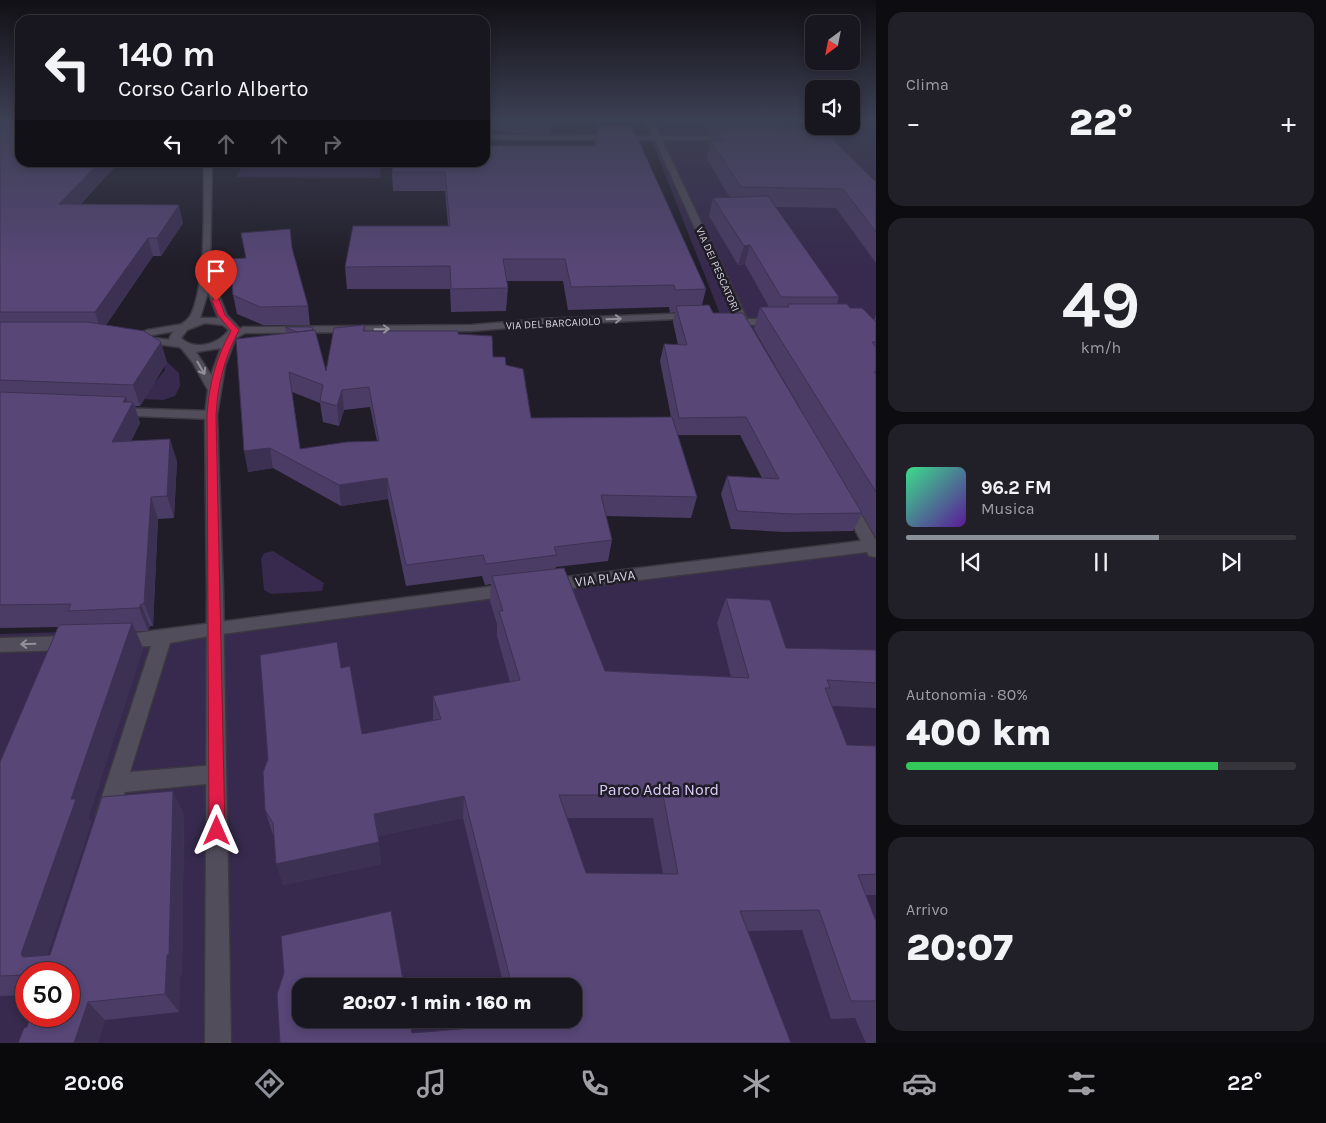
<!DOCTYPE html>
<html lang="it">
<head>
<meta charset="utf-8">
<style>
	body { margin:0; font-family:Karla,sans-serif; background:#211f27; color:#f1f3f6; height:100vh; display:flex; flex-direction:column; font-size:19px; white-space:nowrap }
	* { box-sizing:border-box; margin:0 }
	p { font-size:16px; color:#9f9fa4 }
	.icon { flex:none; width:28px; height:28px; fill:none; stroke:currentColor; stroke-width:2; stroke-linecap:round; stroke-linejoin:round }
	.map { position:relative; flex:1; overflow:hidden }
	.panel { display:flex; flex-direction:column; gap:12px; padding:12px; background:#0d0c10; width:450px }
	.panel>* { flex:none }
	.hud { position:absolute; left:15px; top:15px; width:475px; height:152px; border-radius:15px; box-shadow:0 2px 8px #0003,0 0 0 1px #36353c; background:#18161e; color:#f1f3f6; overflow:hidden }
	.needle { width:32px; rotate:212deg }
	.fabs { position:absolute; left:805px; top:15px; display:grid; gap:10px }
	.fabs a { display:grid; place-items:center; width:55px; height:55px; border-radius:10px; background:#18161e; box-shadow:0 2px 8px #0003,0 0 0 1px #36353c; font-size:25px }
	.speed { position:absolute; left:15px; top:962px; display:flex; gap:10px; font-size:25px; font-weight:700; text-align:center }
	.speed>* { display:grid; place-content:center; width:65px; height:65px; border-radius:50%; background:#18161e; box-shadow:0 2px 8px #0003,0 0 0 1px #36353c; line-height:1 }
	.speed .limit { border:8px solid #d22; background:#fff; color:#111 }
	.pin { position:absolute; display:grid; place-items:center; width:42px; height:42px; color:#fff; margin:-51px -21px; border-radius:50% 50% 50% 0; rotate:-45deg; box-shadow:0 0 5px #0007 }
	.pin .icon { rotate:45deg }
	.me { position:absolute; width:55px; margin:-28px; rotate:0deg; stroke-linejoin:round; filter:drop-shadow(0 0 4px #0008) }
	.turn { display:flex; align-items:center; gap:18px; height:105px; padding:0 20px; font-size:22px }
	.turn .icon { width:65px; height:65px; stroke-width:2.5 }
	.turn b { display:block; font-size:35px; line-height:42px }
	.lanes { display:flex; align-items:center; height:48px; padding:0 20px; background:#0003; justify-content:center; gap:25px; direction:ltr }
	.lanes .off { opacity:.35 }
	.big { font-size:38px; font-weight:800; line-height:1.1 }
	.panel .card { flex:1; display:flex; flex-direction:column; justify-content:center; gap:8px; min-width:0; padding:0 18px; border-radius:15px; background:#211f27 }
	.panel .dial { align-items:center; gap:0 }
	.dial b { font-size:65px; line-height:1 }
	.song { display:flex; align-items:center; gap:15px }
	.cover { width:60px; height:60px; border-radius:8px; background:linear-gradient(135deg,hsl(150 70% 55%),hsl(270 70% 35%)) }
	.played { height:5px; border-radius:2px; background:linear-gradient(90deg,#8c9099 65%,#36353c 65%) }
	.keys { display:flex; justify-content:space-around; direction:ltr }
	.heat { display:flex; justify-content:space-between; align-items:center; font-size:28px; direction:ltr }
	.charge { height:8px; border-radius:4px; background:linear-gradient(90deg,#34c759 80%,#36353c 0) }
	.trip { position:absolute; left:292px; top:978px; width:290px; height:50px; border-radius:15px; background:#18161e; box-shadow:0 2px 8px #0003,0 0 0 1px #36353c; font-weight:800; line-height:50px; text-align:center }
	.tab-bar { display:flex; height:80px; justify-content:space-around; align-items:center; background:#0a090c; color:#9f9fa4 }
	.tab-bar .icon { width:35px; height:35px }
	.tab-bar .current { color:#8c9099 }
	.tab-bar b { font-size:22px; color:#f1f3f6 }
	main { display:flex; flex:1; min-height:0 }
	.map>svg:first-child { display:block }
	.green { fill:#372a4e; fill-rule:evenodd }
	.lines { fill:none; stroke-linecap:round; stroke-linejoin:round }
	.street-casing { stroke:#3b3841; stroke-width:3 }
	.secondary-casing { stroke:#3b3841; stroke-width:3 }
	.street { fill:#514d5b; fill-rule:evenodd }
	.secondary { fill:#514d5b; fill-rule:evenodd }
	.wall { fill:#4b3c65; fill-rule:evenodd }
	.shaded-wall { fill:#3d3153 }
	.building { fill:#574676; stroke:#3d3153; fill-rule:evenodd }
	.oneway { stroke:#93909a }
	.route { fill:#e11d48; stroke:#92132f }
	.labels { text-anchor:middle; stroke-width:5; stroke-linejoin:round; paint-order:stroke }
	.far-street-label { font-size:11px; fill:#d5d2da; stroke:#201d28 }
	.street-label { font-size:14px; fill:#d5d2da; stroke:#201d28 }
	.near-park-label { font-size:16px; fill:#dccefd; stroke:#201d28 }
</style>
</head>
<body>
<main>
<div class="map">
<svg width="876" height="1043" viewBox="0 0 876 1043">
	<rect width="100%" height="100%" fill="#201d28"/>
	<path class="green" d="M644,121H814V126H851V121H876V1043H0V634L292,625L863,541L722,319ZM26,974H69V1016H26ZM301,986H574V1019H301Z
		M244,163V162L382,163L380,178L236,177Z
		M162,357L179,373L180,386L175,396L163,400L121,398L155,382L165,370Z
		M273,551L324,583L322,591L271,594L264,590L261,559L264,553Z"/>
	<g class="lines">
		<g class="street-casing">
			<path id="street" d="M647,121H653L660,136H731L735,138L731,140H662L747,319H775L779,320L780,322L779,324L750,325L749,329H741L738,324L724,321L723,319L728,316L735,317L655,140L485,139V135L653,136Z
				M814,124V126H819L833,138V142H827L813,127Z
				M693,313L697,314L698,316L697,318L542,325L472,331L245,333L231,341L225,338L243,327L472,325L542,319Z
				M183,324L187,325L188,327L187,329L147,336L141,333L147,330Z
				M138,336L179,341L185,344L179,347L134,341L132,339L134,337Z
				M116,408L211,411L217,415L211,419L111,415L110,412L111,409Z
				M849,500L854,502L876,540V557L869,556L867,552L550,591L544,589L542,585L544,581L550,579L861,541L842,505L844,502Z
				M510,584L516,586L518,590L516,594L510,596L215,635L170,643L130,772L216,765L223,767L226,774L223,781L216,783L125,792L114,822L107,825L100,822L96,815L151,646L119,648L113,646L110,641L113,636Z
				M71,636L77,638L80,643L77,648L71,650L0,652V638Z"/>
		</g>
		<g class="secondary-casing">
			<path id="secondary" d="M204,162H212L210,273L227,315L241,330L236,337L225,366L217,415L223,591L231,1043H205L207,591L205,415L208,390L193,363L182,349L169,339C176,323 188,325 193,310C207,272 203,204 204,162ZM208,292L217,315L218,318H200ZM205,323L223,325L229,330C218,345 195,351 181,338L187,330ZM221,348L211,375L196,352Z"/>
		</g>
		<use href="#street" class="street"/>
		<use href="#secondary" class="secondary"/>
	</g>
	<path class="wall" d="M0,121L119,162L81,204L183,223L161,256H153L106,325L167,362L140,406H135L140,423L131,441L177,461L174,518L158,519L153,626H150L148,631H136L143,648L88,818L91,822L47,955H50L184,814L182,974L180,975L179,1012L105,1020L98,1043H18L27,1027L69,974H26V995L0,996V762L58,627L0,628Z
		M485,121H551L550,134L510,133L485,128Z
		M700,121H784L790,128L876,182V263L836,208L775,207L839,297L837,304L850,308L874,320L876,315V538L862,514L853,531L784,532L731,529L721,494L727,476L762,478L740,435H678L697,497L691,518L606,516L612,540L608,561L556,567L555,569L605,671L731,677L717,623L726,598L786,648L876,650V708L832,706L847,745L876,746V895H866L876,921V1043H866L855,1018L831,1019L802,930L748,931L791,1043L412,1033L513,1025L512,1019H574V986H504L463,818L378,836L381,864L283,885L274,836L272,832L265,810L341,668L362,734L433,721V696L510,682L497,636V624L490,601L491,584L485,585L482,576L406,586L388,499L341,506L273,468L248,472L286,333L285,327H312L326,371L365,325L366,331L458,334L506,365L531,418L671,417L660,361L664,344L678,345L673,322L675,312L670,313L669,307L568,310L563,281H507L508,288L506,311L451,312L450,289H347L345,267L448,226L445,191H393L392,172L595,146L597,126L706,289L702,305L713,313L804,415L754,329L760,307H769L745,264L738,265L709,216L713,198H730L707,159L711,135H709ZM292,392L320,403L323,422L339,426L344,410L370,407L377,441L300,449ZM567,818H653L663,874L586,873Z
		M293,252L308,306L310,325H263L237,314L233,295L246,258Z"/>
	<path class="shaded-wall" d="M100,162H119L65,221L59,204Z
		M179,205L183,223L161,256L157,238Z
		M148,238L153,256L101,332L95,312Z
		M750,245L745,264L738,265L744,246Z
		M161,342L167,362L140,406L133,385Z
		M342,390L344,410L339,426L337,406Z
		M126,397L130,408L133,402L140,423L120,464L112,442L123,402Z
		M170,439L177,461L174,518L167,496Z
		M270,448L273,468L248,472L244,451Z
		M387,478L388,499L341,506L339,485Z
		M151,497L158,519L153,626L144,604Z
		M141,604L150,626L148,631L139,608Z
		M132,623L143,648L88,818L91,822L41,973L21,954L71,799Z
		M173,791L184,814L182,974L180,975L179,1012L165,994Z
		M464,796L463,818L377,836L374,814Z
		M379,842L381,864L283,885L276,864Z
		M88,1002L105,1020L98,1043H74Z"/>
	<path class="building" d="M0,121H20V162H100L59,204L179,205L157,238H148L95,312H0Z
		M705,121H784L790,128L713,126V129H710Z
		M597,126H632L706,289L675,290L674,285L571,287L565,259H503L508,288L451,289L450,266L345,267L353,226H450L445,172H392L393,162H485V146H595Z
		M713,126L821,128L876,182V232L843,189L741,187L711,141H724Z
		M768,196L839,297H781L750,245L744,246L713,198Z
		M290,229L292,248L308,306L260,307L233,295L230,259L246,258L241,233Z
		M788,304H847L850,308H862L876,322V342H872L876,347V372H874L876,374V492L760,307H789Z
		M709,305L713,313H743L862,513L792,514L737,511L727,476L779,479L746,417L679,418L664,344L687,345L676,306Z
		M0,322H87L144,331L161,342L133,385L0,380Z
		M365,325L363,331H458V334L492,336L493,357H505L506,365L523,369L531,418L672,417L697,497L601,495L612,540L554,547L557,555L486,564L483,555L406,565L387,478L339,485L270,448L244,451L236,339L315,330L326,371L334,328ZM289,372L323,385L320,401L337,406L342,390L369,387L379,441L347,442L300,449Z
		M285,327H312L313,330L297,332Z
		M0,392L126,397L123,402H133L112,442L170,439L167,496L151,497L144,604H141L139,608L68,611L71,604L0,605Z
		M564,568L605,671L749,678L726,598L770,600L786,648L876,650V683L827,680L830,688H825L847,745L876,746V874L858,875L876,921V1001H851L819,910L740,911L791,1043H280L277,994L284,973L281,936L391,911L404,986H301V1019H409L412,1033L521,1024L520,1019H574V986H512L464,796L374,814L379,842L276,864L273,823L265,810L263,772L268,759L260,655L337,642L341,668L350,666L362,734L441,719L433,696L520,680L499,611H503L492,576ZM559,795H663L678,874L586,873Z
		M132,623L71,799H76L21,954L23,957L50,955L102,797L173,791L169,954L167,955L165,994L88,1002L74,1043H18L24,1028L27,1027L30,1016H69V974H26V975L0,976V762L59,625Z"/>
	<defs><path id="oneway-shaft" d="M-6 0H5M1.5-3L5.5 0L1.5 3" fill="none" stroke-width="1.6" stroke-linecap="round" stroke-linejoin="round" transform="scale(1.25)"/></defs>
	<g class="oneway">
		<use href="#oneway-shaft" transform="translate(614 319) rotate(-2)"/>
		<use href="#oneway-shaft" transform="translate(382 329) rotate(-1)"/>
		<use href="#oneway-shaft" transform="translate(201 368) rotate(60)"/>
		<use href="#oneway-shaft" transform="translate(28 644) rotate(178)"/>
	</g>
	<linearGradient id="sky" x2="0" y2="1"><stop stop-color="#121016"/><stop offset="0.45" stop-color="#3c4053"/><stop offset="1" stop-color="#3c4053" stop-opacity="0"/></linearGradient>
	<rect width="876" height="267" fill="url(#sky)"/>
	<path class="route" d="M213,299H219L225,315L239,330C224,359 218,383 216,415L225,831L222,837L217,839L211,837L209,831L207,415C209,384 216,358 231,331L218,315L212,301Z"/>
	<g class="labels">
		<g class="far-street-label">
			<text transform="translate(718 269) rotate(66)" y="4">VIA DEI PESCATORI</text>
			<text transform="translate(553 323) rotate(-3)" y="4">VIA DEL BARCAIOLO</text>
		</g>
		<g class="street-label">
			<text transform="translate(605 578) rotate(-7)" y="5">VIA PLAVA</text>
		</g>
		<g class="near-park-label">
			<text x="659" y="795">Parco Adda Nord</text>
		</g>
	</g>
</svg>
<div class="fabs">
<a><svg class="needle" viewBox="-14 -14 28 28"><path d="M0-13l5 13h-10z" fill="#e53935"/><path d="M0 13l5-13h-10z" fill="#9f9fa4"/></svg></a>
<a><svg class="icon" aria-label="sound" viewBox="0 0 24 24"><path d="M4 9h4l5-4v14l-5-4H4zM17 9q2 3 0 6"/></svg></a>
</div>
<div class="speed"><div class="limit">50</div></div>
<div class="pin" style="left:216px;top:301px;background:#d93025"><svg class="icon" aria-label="arrive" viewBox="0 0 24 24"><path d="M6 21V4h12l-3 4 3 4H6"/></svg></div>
<svg class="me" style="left:217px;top:831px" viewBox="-20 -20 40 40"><path d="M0-17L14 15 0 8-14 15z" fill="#e11d48" stroke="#fff" stroke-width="4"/></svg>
<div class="trip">20:07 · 1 min · 160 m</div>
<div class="hud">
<div class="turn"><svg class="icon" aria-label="left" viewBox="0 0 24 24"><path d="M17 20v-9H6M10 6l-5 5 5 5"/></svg><div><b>140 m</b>Corso Carlo Alberto</div></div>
<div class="lanes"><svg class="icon" aria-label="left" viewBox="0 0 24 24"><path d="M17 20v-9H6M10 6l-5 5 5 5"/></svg><svg class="icon off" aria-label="ahead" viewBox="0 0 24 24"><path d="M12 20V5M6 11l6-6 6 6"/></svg><svg class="icon off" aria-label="ahead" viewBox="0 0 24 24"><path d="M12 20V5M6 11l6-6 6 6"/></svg><svg class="icon off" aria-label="right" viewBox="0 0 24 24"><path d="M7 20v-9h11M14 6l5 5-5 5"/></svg></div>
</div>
</div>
<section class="panel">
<div class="card"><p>Clima</p>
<div class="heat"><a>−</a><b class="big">22°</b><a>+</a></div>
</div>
<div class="card dial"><b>49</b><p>km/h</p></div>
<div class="card">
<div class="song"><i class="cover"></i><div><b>96.2 FM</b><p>Musica</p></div></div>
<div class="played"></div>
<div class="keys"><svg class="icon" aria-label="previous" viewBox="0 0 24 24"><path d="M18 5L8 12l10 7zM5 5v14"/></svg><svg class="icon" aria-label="pause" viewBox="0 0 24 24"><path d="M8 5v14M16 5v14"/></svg><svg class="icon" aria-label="next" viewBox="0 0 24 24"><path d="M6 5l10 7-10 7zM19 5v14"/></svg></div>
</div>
<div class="card"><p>Autonomia · 80%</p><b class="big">400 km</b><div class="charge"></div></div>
<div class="card"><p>Arrivo</p><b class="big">20:07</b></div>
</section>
</main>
<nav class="tab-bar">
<b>20:06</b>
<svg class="icon current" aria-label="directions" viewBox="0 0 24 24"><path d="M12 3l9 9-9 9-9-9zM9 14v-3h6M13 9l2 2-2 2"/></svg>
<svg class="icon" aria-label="music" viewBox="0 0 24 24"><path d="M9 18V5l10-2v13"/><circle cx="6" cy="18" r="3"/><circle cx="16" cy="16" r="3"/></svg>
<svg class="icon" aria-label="phone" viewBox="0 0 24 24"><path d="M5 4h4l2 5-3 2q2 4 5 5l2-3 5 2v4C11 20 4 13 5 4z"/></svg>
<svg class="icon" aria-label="climate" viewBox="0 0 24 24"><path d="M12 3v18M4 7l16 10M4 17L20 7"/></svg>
<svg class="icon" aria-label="car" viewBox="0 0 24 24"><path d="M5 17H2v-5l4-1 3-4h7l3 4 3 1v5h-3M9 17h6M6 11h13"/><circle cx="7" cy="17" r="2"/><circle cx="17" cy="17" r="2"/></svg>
<svg class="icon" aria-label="filters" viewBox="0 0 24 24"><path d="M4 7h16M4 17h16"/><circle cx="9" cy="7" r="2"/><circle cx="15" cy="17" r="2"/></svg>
<b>22°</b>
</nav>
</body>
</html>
